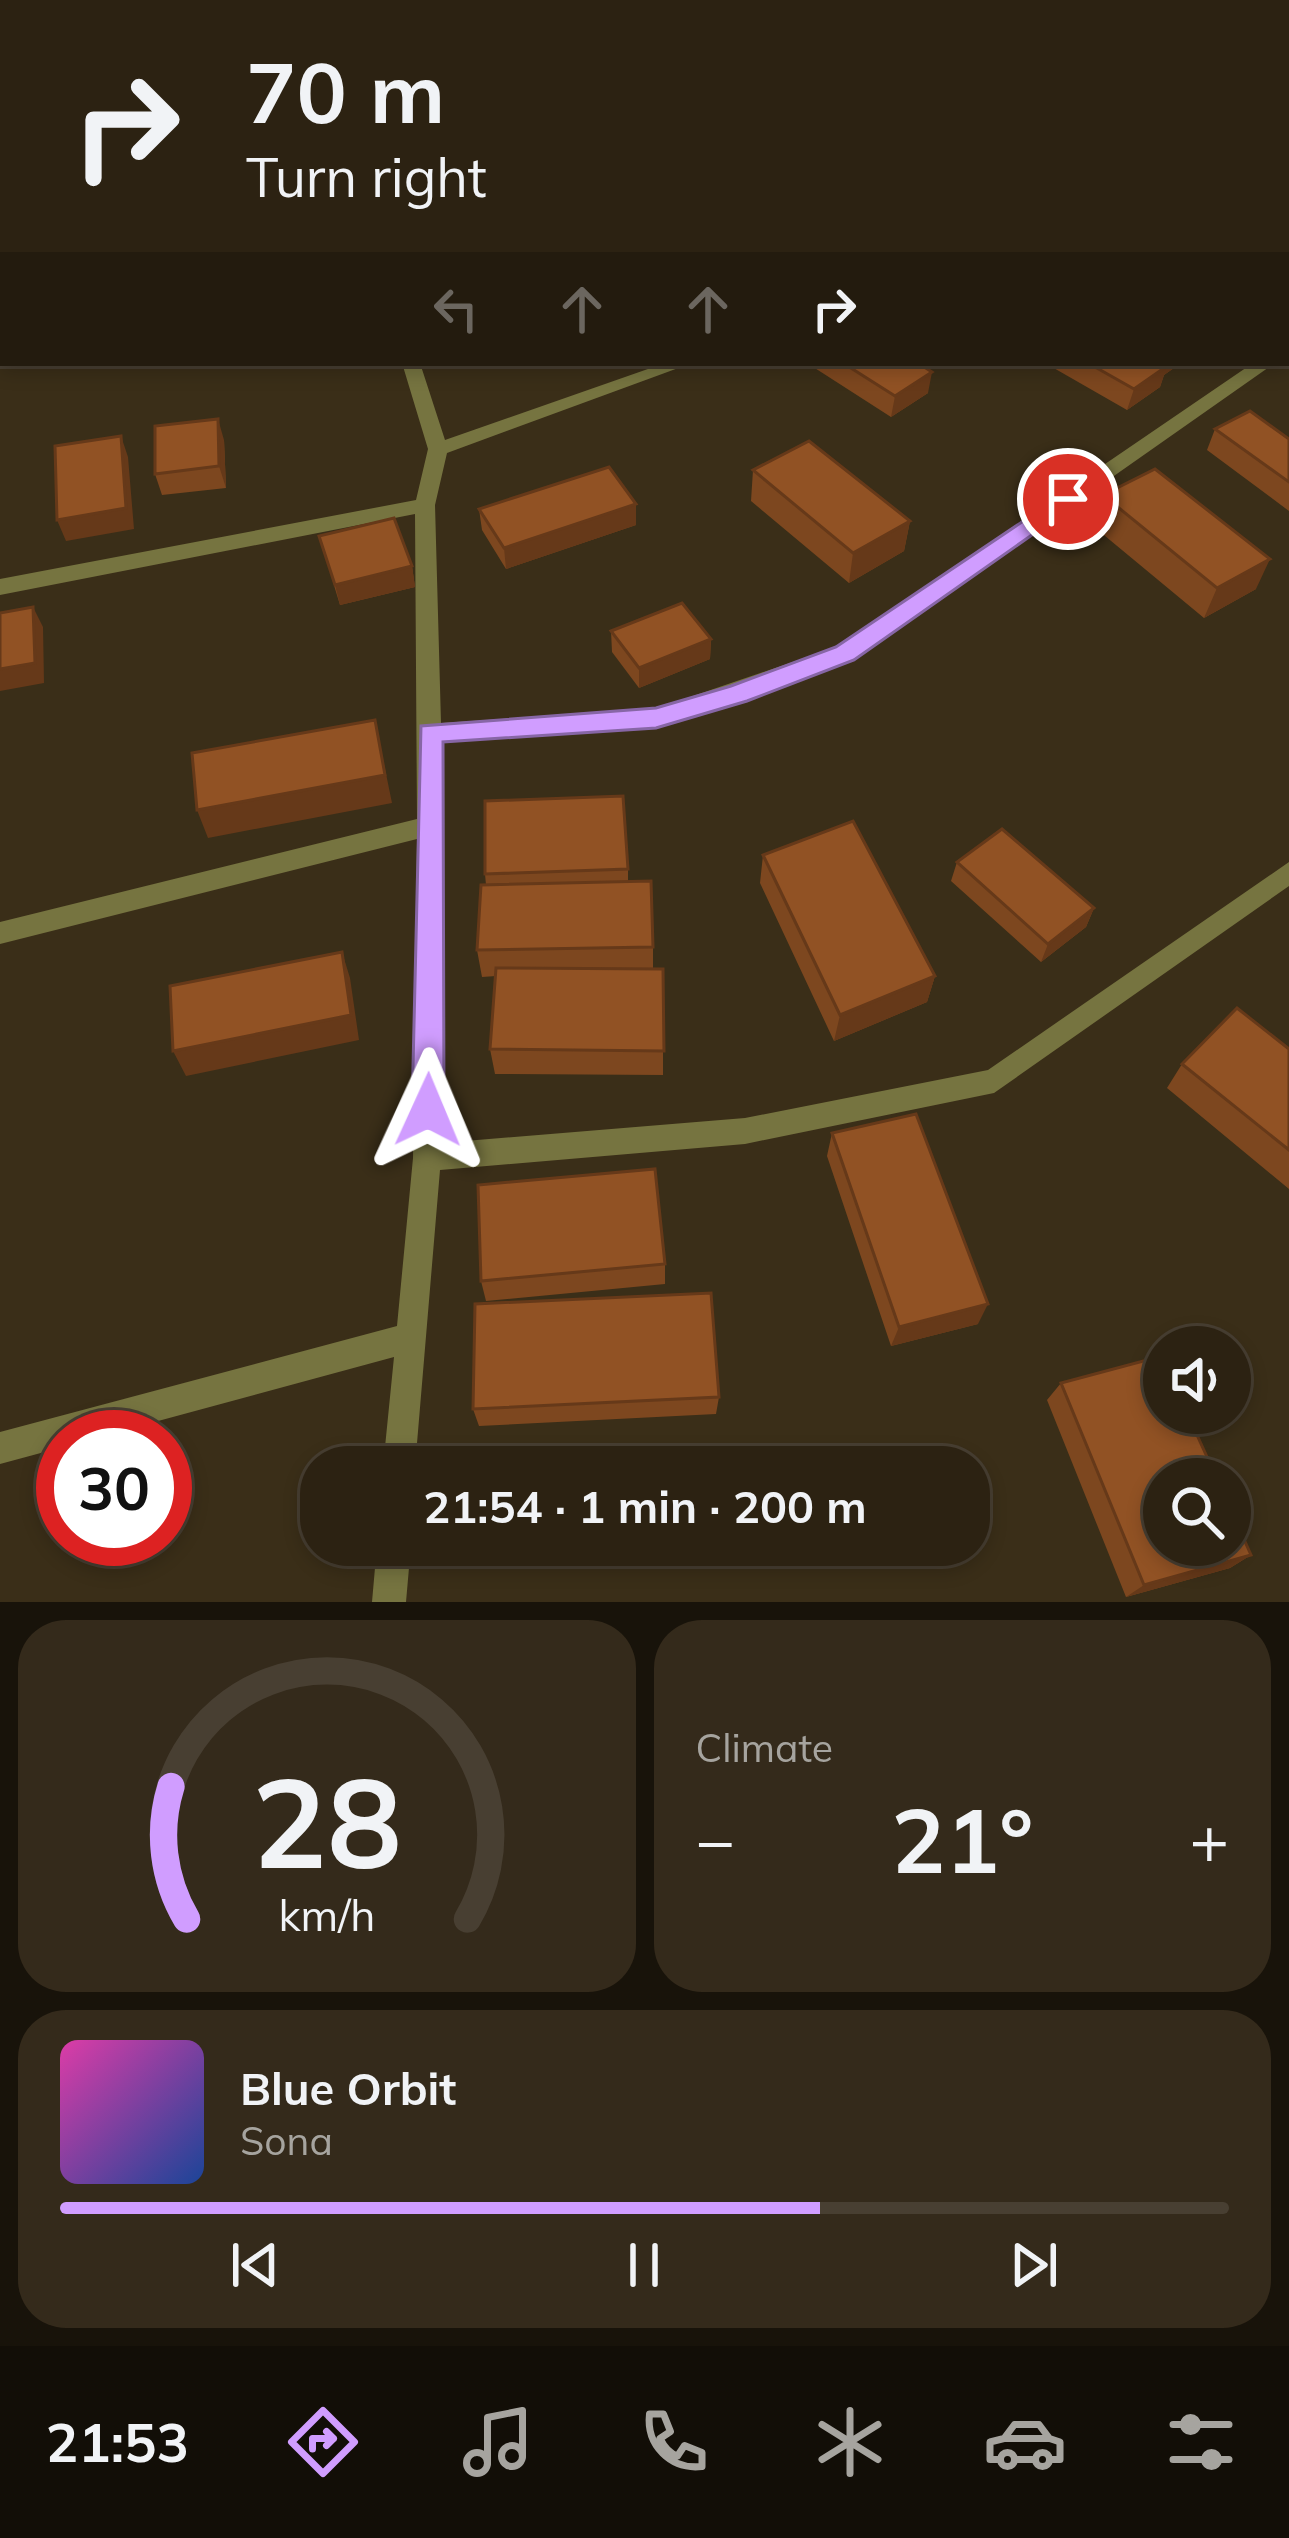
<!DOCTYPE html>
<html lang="en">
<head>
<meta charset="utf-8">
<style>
	body { margin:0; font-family:Mulish,sans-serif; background:#342a1b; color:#f1f3f6; height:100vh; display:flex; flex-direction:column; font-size:45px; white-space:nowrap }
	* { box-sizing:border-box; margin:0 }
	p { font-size:39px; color:#a6a49f }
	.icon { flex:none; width:66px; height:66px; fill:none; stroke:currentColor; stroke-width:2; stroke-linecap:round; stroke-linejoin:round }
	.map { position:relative; height:1602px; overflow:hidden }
	.drawer { display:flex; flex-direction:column; gap:18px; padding:18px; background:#18130a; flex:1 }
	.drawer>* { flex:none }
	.top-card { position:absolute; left:0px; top:0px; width:1290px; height:366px; box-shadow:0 6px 18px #0003,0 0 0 3px #483f32; background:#2c2212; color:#f1f3f6; overflow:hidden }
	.controls { position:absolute; left:1143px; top:1326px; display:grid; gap:24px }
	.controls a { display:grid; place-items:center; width:108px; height:108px; border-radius:50%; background:#2c2212; box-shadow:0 6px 18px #0003,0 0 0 3px #483f32; font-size:60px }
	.speed { position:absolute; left:36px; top:1410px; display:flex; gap:24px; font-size:60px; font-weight:700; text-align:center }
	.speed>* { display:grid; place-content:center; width:156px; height:156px; border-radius:50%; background:#2c2212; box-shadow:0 6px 18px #0003,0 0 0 3px #483f32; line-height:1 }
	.speed .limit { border:18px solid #d22; background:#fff; color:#111 }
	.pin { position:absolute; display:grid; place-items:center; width:102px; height:102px; color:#fff; margin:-51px; border:6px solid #fff; border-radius:50%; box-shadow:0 3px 12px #0007 }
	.me { position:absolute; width:132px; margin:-66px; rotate:1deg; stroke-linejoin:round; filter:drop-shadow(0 0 9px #0008) }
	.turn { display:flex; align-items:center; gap:42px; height:252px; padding:0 48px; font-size:54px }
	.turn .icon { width:156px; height:156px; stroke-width:2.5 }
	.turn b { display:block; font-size:84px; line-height:102px }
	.lanes { display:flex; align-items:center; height:114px; padding:0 48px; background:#0003; justify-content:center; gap:60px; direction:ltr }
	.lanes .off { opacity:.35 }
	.big { font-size:90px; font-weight:700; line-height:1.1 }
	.drawer .tile { flex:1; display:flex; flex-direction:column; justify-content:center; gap:18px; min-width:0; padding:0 42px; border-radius:48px; background:#342a1b }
	.drawer .dial { align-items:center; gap:0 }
	.dial svg { height:312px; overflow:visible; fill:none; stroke:#483f32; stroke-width:7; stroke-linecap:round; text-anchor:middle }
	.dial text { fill:#f1f3f6; stroke:none }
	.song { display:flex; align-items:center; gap:36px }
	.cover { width:144px; height:144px; border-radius:18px; background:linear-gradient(135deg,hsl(320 70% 55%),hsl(220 70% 35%)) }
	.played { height:12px; border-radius:6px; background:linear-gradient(90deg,#d09dff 65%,#483f32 65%) }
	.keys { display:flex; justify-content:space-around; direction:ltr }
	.heat { display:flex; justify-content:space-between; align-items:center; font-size:66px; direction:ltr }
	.drawer .tiles { flex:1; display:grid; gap:18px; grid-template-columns:1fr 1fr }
	.tile:last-child { grid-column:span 2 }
	.trip { position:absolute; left:300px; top:1446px; width:690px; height:120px; border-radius:48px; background:#2c2212; box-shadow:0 6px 18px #0003,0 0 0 3px #483f32; font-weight:700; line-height:120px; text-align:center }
	.dock { display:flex; height:192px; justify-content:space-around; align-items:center; background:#120e07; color:#a6a49f }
	.dock .icon { width:84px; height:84px }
	.dock .selected { color:#d09dff }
	.dock b { font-size:54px; color:#f1f3f6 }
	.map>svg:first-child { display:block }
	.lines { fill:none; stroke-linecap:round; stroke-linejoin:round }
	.street { fill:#767440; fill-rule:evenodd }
	.wall { fill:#7d471f }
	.shaded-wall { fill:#663919 }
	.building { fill:#915224; stroke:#663919; stroke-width:3 }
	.route { fill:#d09dff; stroke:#8766a6; stroke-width:3 }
</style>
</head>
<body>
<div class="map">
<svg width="1289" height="1602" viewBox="0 0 1289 1602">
	<rect width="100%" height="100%" fill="#3a2e18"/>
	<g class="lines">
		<path class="street" d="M246,0H266L268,3H248Z
			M822,0H848L850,3H824Z
			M1137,0H1154L1156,3H1139Z
			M1287,85L1289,86V96L1287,95Z
			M0,99L3,100V110L0,109Z
			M1289,110V120L1287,121V111Z
			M3,195V205L0,206V196Z
			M0,281H3L0,292Z
			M1289,342V354L1287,355V343Z
			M402,363H420L445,440L665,363H692L447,453L435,505L441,723L655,709L837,647L1253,363H1275L853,659L656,727L442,741L441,1143L745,1118L988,1070L1289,862V886L994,1093L745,1144L440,1170L415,1467H383L394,1357L99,1437H63V1447L0,1464V1432L397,1326L413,1158L417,839L0,944V922L417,819L415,514L0,595V579L416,500L428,449Z
			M377,1545H411L406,1602H372Z"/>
	</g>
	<path class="wall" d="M5,0H95L96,3H6Z
		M111,0H192L184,3H111Z
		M454,0H526L529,3H455Z
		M1197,0H1289L1287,3H1196Z
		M807,363H918L928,393L891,417Z
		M1045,363H1181L1164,375L1160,387L1127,410Z
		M1215,429L1289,439V511L1207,450Z
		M224,440L226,488L162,495L155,474Z
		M753,470L910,521L904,551L849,583L751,501Z
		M1103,495L1256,589L1204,618L1093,526Z
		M636,504V525L506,569L482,530L479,509Z
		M319,536L412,566L415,587L340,605Z
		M611,631L711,639L710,659L639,688L612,652Z
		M763,855L935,976L927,1002L834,1041L760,883Z
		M957,862L1094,908L1086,927L1041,962L951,881Z
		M628,869V882L653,947V969H663V1075L495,1074L490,1049L496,976L482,977L477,950L486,885L485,874Z
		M1289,1049V1189L1167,1088L1182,1064Z
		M832,1133L978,1324L891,1346L827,1156Z
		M665,1264V1284L486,1301L481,1281Z
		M1061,1383L1251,1555L1230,1568L1126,1597L1047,1400Z
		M719,1397L716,1414L479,1426L473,1409Z"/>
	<path class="shaded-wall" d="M71,0H95L96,3H66Z
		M134,0H192L184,3H130Z
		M1252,0H1289L1287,3H1241Z
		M1163,363H1181L1164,375L1160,387L1127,410L1134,389Z
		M932,372L928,393L891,417L895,396Z
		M218,419L224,440L226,488L219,466Z
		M121,436L128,457L134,529L66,541L57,520Z
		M636,504V525L506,569L504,548Z
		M910,521L904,551L849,583L853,553Z
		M1270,559L1256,589L1204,618L1217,588Z
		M412,566L415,587L340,605L335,585Z
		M33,607L43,627L44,683L0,691V669Z
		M711,639L710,659L639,688V668Z
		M375,720L392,803L208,838L197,810Z
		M1094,908L1086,927L1041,962L1048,944Z
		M342,952L350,978L359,1040L186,1076L173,1051Z
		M935,976L927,1002L834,1041L840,1015Z
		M988,1304L978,1324L891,1346L899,1327Z
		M1251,1555L1230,1568L1126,1597L1144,1585Z"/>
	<path class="building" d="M469,0H526L529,2L473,3Z
		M1222,0H1252L1241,3H1227Z
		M1285,0H1289V33L1287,34V3H1276Z
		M843,363H918L932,372L895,396Z
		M1088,363H1163L1167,366L1134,389Z
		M1250,411L1289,439V482L1215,429Z
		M218,419L219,466L155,474V426Z
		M121,436L126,508L57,520L55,446Z
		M809,441L910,521L853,553L753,470Z
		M609,467L636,504L504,548L479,509Z
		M1155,469L1270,559L1217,588L1103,495Z
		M394,518L412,566L335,585L319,536Z
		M682,603L711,639L639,668L611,631Z
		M33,607L35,663L0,669V613Z
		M375,720L385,775L197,810L192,753Z
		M623,796L628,869L485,874V801Z
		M853,821L935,976L840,1015L763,855Z
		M1002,829L1094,908L1048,944L957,862Z
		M651,881L653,947L477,950L481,885Z
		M342,952L351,1015L173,1051L170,986Z
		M496,968L663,969L664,1051L490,1049Z
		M1237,1008L1289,1049V1150L1182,1064Z
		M916,1114L988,1304L899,1327L832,1133Z
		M655,1169L665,1264L481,1281L478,1185Z
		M711,1293L719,1397L473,1409L475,1304Z
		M1162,1356L1164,1361V1413H1187L1217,1479H1164V1545H1230V1508L1251,1555L1144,1585L1061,1383Z"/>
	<path class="route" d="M1068,491L1080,499L1076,504L854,660L747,701L656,728L443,742L444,1110L439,1120L428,1125L417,1120L412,1110L421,726L656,708L731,686L836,647Z"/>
</svg>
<div class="controls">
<a><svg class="icon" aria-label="sound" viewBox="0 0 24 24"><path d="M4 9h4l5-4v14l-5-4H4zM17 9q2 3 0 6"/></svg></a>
<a><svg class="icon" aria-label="search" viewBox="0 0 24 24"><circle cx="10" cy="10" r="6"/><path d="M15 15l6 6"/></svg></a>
</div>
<div class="speed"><div class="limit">30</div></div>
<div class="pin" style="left:1068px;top:499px;background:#d93025"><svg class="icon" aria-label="arrive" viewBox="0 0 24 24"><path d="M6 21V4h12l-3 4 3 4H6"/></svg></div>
<svg class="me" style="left:428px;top:1110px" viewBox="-20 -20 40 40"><path d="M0-17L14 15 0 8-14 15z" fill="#d09dff" stroke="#fff" stroke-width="4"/></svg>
<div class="trip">21:54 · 1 min · 200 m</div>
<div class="top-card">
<div class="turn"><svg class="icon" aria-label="right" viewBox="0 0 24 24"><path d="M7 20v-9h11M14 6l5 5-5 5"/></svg><div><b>70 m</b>Turn right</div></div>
<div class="lanes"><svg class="icon off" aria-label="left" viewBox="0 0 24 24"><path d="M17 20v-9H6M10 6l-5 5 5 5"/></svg><svg class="icon off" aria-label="ahead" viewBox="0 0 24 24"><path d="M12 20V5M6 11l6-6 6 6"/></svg><svg class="icon off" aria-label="ahead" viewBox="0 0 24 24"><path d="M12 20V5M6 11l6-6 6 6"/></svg><svg class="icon" aria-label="right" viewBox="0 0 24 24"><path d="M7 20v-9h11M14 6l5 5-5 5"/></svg></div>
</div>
</div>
<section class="drawer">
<div class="tiles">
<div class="tile dial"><svg viewBox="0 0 100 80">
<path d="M14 69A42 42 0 1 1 86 69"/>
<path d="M14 69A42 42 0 0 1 10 35" stroke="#d09dff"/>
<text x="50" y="56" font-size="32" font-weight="700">28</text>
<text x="50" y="72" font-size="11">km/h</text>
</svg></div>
<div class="tile"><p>Climate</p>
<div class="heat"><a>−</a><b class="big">21°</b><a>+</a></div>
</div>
<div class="tile">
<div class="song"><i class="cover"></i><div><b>Blue Orbit</b><p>Sona</p></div></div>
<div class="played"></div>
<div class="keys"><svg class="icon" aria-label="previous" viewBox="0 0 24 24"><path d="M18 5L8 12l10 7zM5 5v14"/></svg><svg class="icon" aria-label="pause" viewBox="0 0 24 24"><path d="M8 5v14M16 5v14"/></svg><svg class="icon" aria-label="next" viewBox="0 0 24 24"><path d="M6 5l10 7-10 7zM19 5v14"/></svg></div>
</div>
</div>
</section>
<nav class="dock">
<b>21:53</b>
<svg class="icon selected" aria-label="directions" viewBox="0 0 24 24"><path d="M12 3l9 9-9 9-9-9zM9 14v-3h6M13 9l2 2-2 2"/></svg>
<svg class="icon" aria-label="music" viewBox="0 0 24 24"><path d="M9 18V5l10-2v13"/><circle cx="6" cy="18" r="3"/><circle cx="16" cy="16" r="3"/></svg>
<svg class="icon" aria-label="phone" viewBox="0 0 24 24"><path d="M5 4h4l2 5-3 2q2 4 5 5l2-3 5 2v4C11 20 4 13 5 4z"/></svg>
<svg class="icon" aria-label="climate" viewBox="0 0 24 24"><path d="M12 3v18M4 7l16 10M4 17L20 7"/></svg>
<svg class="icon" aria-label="car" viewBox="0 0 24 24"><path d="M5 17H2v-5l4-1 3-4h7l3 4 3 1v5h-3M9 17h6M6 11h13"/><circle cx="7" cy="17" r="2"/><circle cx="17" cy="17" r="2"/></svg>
<svg class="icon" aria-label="filters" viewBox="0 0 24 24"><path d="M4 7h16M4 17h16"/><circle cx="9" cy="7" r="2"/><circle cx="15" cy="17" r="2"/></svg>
</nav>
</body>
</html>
